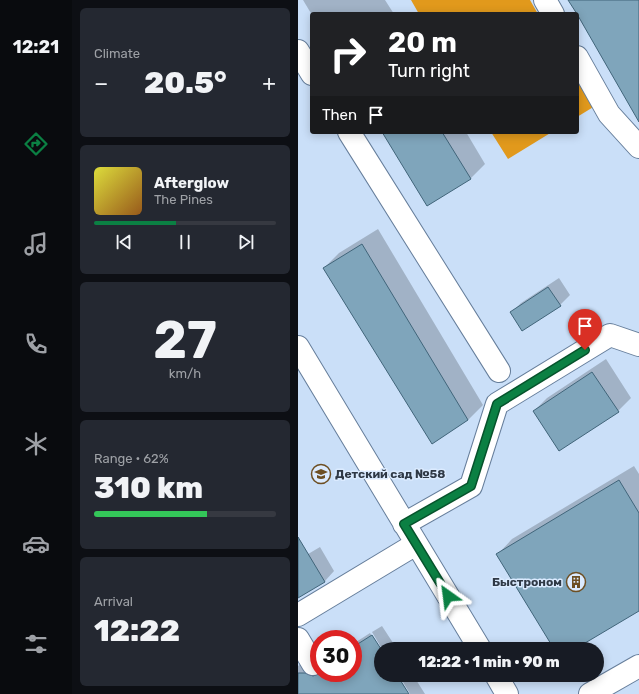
<!DOCTYPE html>
<html lang="en">
<head>
<meta charset="utf-8">
<style>
	body { margin:0; font-family:Rubik,sans-serif; background:#242831; color:#f1f3f6; height:100vh; display:flex; flex-direction:column; font-size:15px; white-space:nowrap }
	* { box-sizing:border-box; margin:0 }
	p { font-size:13px; color:#9ea1a6 }
	.icon { flex:none; width:22px; height:22px; fill:none; stroke:currentColor; stroke-width:2; stroke-linecap:round; stroke-linejoin:round }
	.map { position:relative; flex:1; overflow:hidden }
	.details { display:flex; flex-direction:column; gap:8px; padding:8px; background:#0d0f14; width:226px }
	.details>* { flex:none }
	.guide { position:absolute; left:12px; top:12px; width:269px; height:122px; border-radius:4px; box-shadow:0 2px 10px #0003; background:#202124; color:#fff; overflow:hidden }
	.speed { position:absolute; left:12px; top:630px; display:flex; gap:8px; font-size:20px; font-weight:700; text-align:center }
	.speed>* { display:grid; place-content:center; width:52px; height:52px; border-radius:50%; background:#171b24; box-shadow:0 2px 10px #0003; line-height:1 }
	.speed .limit { border:6px solid #d22; background:#fff; color:#111 }
	.pin { position:absolute; display:grid; place-items:center; width:34px; height:34px; color:#fff; margin:-41px -17px; border-radius:50% 50% 50% 0; rotate:-45deg; box-shadow:0 0 4px #0007 }
	.pin .icon { rotate:45deg }
	.me { position:absolute; width:44px; margin:-22px; rotate:329deg; stroke-linejoin:round; filter:drop-shadow(0 0 3px #0008) }
	.turn { display:flex; align-items:center; gap:14px; height:84px; padding:0 12px; font-size:18px }
	.turn .icon { width:52px; height:52px; stroke-width:2.5 }
	.turn b { display:block; font-size:28px; line-height:34px }
	.then { display:flex; align-items:center; height:38px; padding:0 12px; background:#0003; gap:8px; font-size:15px }
	.big { font-size:30px; font-weight:800; line-height:1.1 }
	.details .widget { flex:1; display:flex; flex-direction:column; justify-content:center; gap:6px; min-width:0; padding:0 14px; border-radius:6px; background:#242831 }
	.details .dial { align-items:center; gap:0 }
	.dial b { font-size:52px; line-height:1 }
	.song { display:flex; align-items:center; gap:12px }
	.cover { width:48px; height:48px; border-radius:6px; background:linear-gradient(135deg,hsl(60 70% 55%),hsl(30 70% 35%)) }
	.played { height:4px; border-radius:2px; background:linear-gradient(90deg,#0b8043 45%,#363941 45%) }
	.keys { display:flex; justify-content:space-around; direction:ltr }
	.heat { display:flex; justify-content:space-between; align-items:center; font-size:22px; direction:ltr }
	.charge { height:6px; border-radius:3px; background:linear-gradient(90deg,#34c759 62%,#363941 0) }
	.trip { position:absolute; left:76px; top:642px; width:230px; height:40px; border-radius:20px; background:#171b24; box-shadow:0 2px 10px #0003; font-weight:800; line-height:40px; text-align:center }
	main { display:flex; flex:1; min-height:0 }
	.dock { display:flex; flex-direction:column; width:72px; justify-content:space-around; align-items:center; background:#090b0e; color:#9ea1a6 }
	.dock .icon { width:28px; height:28px }
	.dock .current { color:#0b8043 }
	.dock b { font-size:18px; color:#f1f3f6 }
	.map>svg:first-child { display:block }
	.green { fill:#e1991c }
	.shadow { fill:#0003 }
	.building { fill:#7fa5bb; stroke:#41657a }
	.lines { fill:none; stroke-linecap:round; stroke-linejoin:round }
	.minor-casing { stroke:#667e9b; stroke-width:24 }
	.minor { stroke:#fff; stroke-width:22 }
	.route-casing { stroke:#07532c; stroke-width:10 }
	.route { stroke:#0b8043; stroke-width:7 }
	.labels { text-anchor:middle; stroke-width:3; stroke-linejoin:round; paint-order:stroke }
	.poi-label { font-size:12px; font-weight:bold; fill:#2f3946; stroke:#dbebff; text-anchor:start }
</style>
</head>
<body>
<main>
<nav class="dock">
<b>12:21</b>
<svg class="icon current" aria-label="directions" viewBox="0 0 24 24"><path d="M12 3l9 9-9 9-9-9zM9 14v-3h6M13 9l2 2-2 2"/></svg>
<svg class="icon" aria-label="music" viewBox="0 0 24 24"><path d="M9 18V5l10-2v13"/><circle cx="6" cy="18" r="3"/><circle cx="16" cy="16" r="3"/></svg>
<svg class="icon" aria-label="phone" viewBox="0 0 24 24"><path d="M5 4h4l2 5-3 2q2 4 5 5l2-3 5 2v4C11 20 4 13 5 4z"/></svg>
<svg class="icon" aria-label="climate" viewBox="0 0 24 24"><path d="M12 3v18M4 7l16 10M4 17L20 7"/></svg>
<svg class="icon" aria-label="car" viewBox="0 0 24 24"><path d="M5 17H2v-5l4-1 3-4h7l3 4 3 1v5h-3M9 17h6M6 11h13"/><circle cx="7" cy="17" r="2"/><circle cx="17" cy="17" r="2"/></svg>
<svg class="icon" aria-label="filters" viewBox="0 0 24 24"><path d="M4 7h16M4 17h16"/><circle cx="9" cy="7" r="2"/><circle cx="15" cy="17" r="2"/></svg>
</nav>
<section class="details">
<div class="widget"><p>Climate</p>
<div class="heat"><a>−</a><b class="big">20.5°</b><a>+</a></div>
</div>
<div class="widget">
<div class="song"><i class="cover"></i><div><b>Afterglow</b><p>The Pines</p></div></div>
<div class="played"></div>
<div class="keys"><svg class="icon" aria-label="previous" viewBox="0 0 24 24"><path d="M18 5L8 12l10 7zM5 5v14"/></svg><svg class="icon" aria-label="pause" viewBox="0 0 24 24"><path d="M8 5v14M16 5v14"/></svg><svg class="icon" aria-label="next" viewBox="0 0 24 24"><path d="M6 5l10 7-10 7zM19 5v14"/></svg></div>
</div>
<div class="widget dial"><b>27</b><p>km/h</p></div>
<div class="widget"><p>Range · 62%</p><b class="big">310 km</b><div class="charge"></div></div>
<div class="widget"><p>Arrival</p><b class="big">12:22</b></div>
</section>
<div class="map">
<svg width="341" height="694" viewBox="0 0 341 694">
	<rect width="100%" height="100%" fill="#cadff8"/>
	<path class="green" d="M113,0H232L240,14H121Z
		M279,77L297,106L279,117Z
		M193,132H254L210,159Z"/>
	<path class="shadow" d="M5,0H87L96,14L14,15Z
		M85,132H168L187,164L172,179Z
		M80,229L185,405L170,420L134,443L26,268L41,253Z
		M261,278L272,295L262,305L213,313L223,303Z
		M308,359L333,398L320,411H236L249,398Z
		M336,466L341,474V610L275,649H257L200,554L214,539Z
		M22,547L36,571L27,581L0,597V560Z
		M84,626L99,649H84L74,632Z
		M72,633L83,651V675H98L110,694H0V666L4,663L21,673H55V644Z
		M101,675H115L127,694H112Z"/>
	<path class="building" d="M270,0H341V122L279,14Z
		M84,132H144L173,179L129,206Z
		M64,244L170,420L134,444L25,268Z
		M250,287L263,306L224,331L212,312Z
		M294,372L321,412L261,451L235,411Z
		M321,480L341,513V611L277,649H256L198,554Z
		M0,537L27,582L0,598Z
		M74,635L83,649V675H99L111,694H0V673H7L15,676L23,673H55V647Z"/>
	<g class="lines">
		<g class="minor-casing">
			<path id="minor" d="M247,0L255,14
				M0,51L14,74
				M279,57L311,114L341,147
				M51,132L201,371
				M0,347L182,649
				M106,524L173,486L199,404L312,335L341,345
				M0,615L118,544
				M0,639L15,664
				M198,675L209,694
				M292,694L341,666"/>
		</g>
		<use href="#minor" class="minor"/>
	</g>
	<g class="lines">
		<g class="route-casing">
			<path id="route" d="M150,596L106,524L173,486L199,404L287,350"/>
		</g>
		<use href="#route" class="route"/>
	</g>
	<defs>
		<g id="school-ring" transform="scale(1)"><circle r="9.5" fill="#dbebff" stroke="#6d4f23" stroke-width="1.5"/><path d="M0-5L7-2L0 1L-7-2ZM-4 1L0 2.5L4 1V4Q0 6-4 4Z" fill="#6d4f23"/></g>
		<g id="building-ring" transform="scale(1)"><circle r="9.5" fill="#dbebff" stroke="#6d4f23" stroke-width="1.5"/><path d="M-4-6H4V6H1V3H-1V6H-4ZM-2.5-4.3h1.7v1.8h-1.7ZM.8-4.3h1.7v1.8H.8ZM-2.5-1h1.7V.8h-1.7ZM.8-1h1.7V.8H.8Z" fill="#6d4f23"/></g>
	</defs>
	<g fill-rule="evenodd">
		<use href="#school-ring" x="23" y="474"/>
		<use href="#building-ring" x="278" y="582"/>
	</g>
	<g class="labels">
		<g class="poi-label">
			<text x="37" y="478">Детский сад №58</text>
			<text x="264" y="586" text-anchor="end">Быстроном</text>
		</g>
	</g>
</svg>
<div class="speed"><div class="limit">30</div></div>
<div class="pin" style="left:287px;top:350px;background:#d93025"><svg class="icon" aria-label="arrive" viewBox="0 0 24 24"><path d="M6 21V4h12l-3 4 3 4H6"/></svg></div>
<svg class="me" style="left:150px;top:596px" viewBox="-20 -20 40 40"><path d="M0-17L14 15 0 8-14 15z" fill="#0b8043" stroke="#fff" stroke-width="4"/></svg>
<div class="trip">12:22 · 1 min · 90 m</div>
<div class="guide">
<div class="turn"><svg class="icon" aria-label="right" viewBox="0 0 24 24"><path d="M7 20v-9h11M14 6l5 5-5 5"/></svg><div><b>20 m</b>Turn right</div></div>
<div class="then">Then<svg class="icon" aria-label="arrive" viewBox="0 0 24 24"><path d="M6 21V4h12l-3 4 3 4H6"/></svg></div>
</div>
</div>
</main>
</body>
</html>
